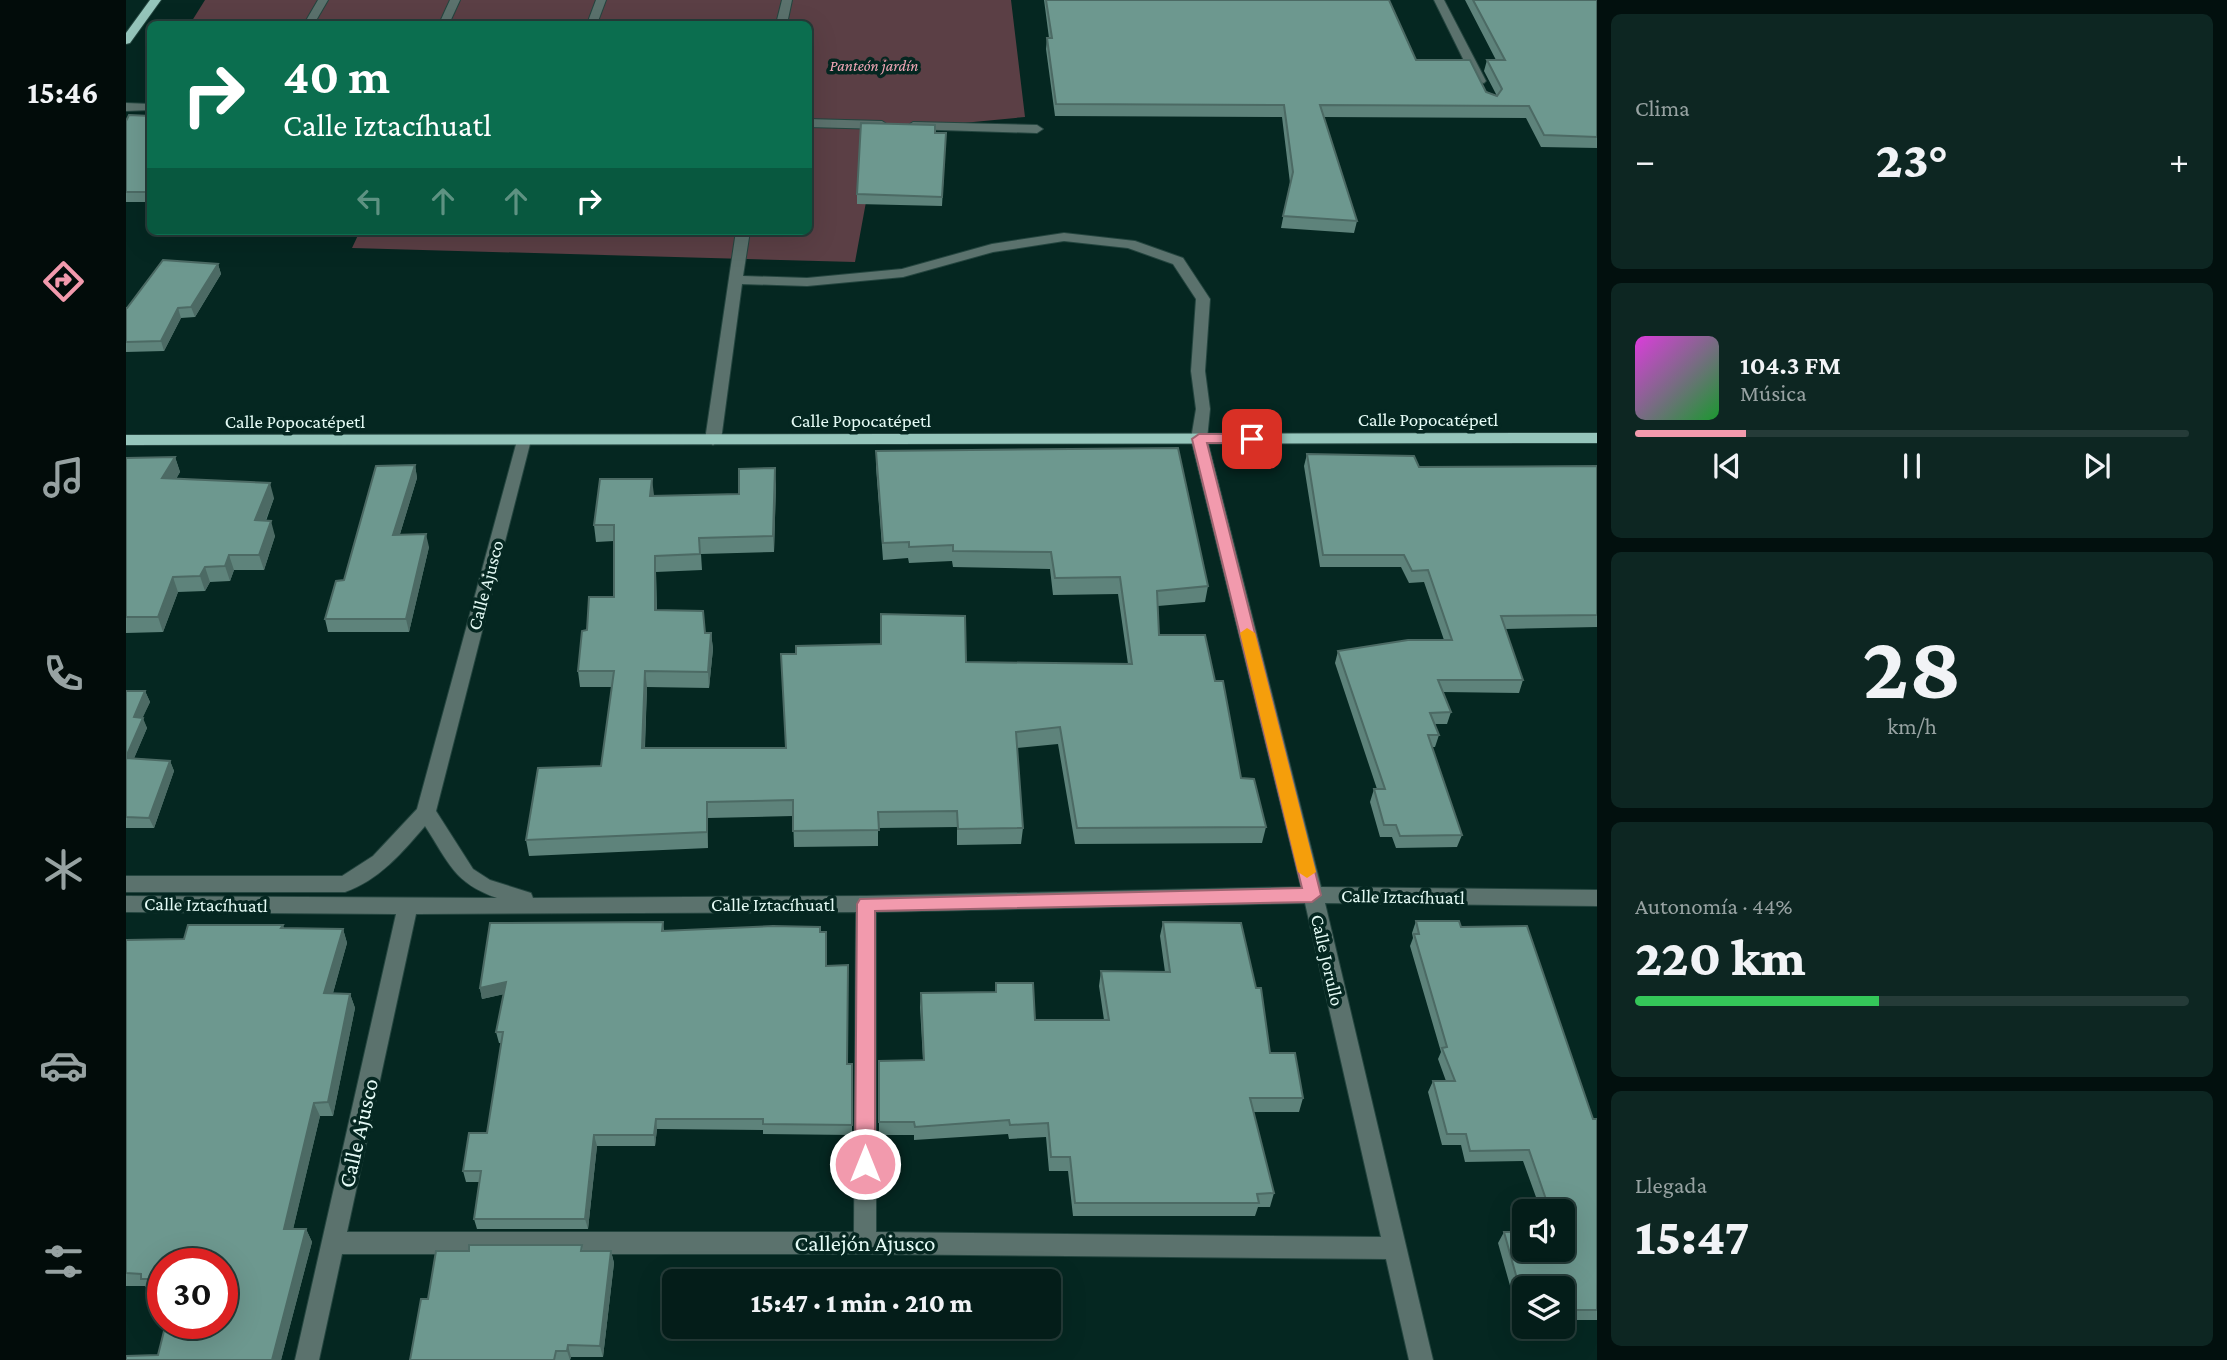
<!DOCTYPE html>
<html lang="es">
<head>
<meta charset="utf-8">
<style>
	body { margin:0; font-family:"Crimson Pro",serif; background:#0d2622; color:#f1f3f6; height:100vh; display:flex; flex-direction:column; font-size:26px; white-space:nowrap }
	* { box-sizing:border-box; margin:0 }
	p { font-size:23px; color:#97a2a2 }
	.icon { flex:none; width:38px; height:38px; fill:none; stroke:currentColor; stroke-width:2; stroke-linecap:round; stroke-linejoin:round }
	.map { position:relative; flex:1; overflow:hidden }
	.drawer { display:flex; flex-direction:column; gap:14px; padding:14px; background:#02100e; width:630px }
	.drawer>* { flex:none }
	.guide { position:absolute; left:21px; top:21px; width:665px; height:214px; border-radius:10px; box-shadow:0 7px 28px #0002,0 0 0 2px #253b38; background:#0b6e4f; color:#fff; overflow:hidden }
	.buttons { position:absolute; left:1386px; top:1199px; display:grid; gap:14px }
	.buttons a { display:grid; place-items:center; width:63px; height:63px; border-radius:10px; background:#041d19; box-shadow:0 7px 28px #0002,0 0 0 2px #253b38; font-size:35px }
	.speed { position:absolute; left:21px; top:1248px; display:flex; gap:14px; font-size:35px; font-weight:700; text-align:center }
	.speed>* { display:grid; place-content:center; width:91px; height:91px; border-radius:50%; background:#041d19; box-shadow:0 7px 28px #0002,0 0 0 2px #253b38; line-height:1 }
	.speed .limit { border:10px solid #d22; background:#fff; color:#111 }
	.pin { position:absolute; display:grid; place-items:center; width:60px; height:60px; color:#fff; margin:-30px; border-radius:14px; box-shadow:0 4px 10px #0006 }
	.me { position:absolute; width:77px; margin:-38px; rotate:0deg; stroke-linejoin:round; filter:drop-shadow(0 0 5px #0008) }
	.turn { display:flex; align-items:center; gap:24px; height:147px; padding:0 21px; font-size:32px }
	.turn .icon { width:91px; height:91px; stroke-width:2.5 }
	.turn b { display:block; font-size:49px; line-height:60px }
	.lanes { display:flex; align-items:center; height:66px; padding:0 21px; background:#0003; justify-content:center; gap:35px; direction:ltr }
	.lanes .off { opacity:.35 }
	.big { font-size:52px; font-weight:800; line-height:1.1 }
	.drawer .tile { flex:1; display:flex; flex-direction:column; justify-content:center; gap:10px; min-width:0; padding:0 24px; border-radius:10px; background:#0d2622 }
	.drawer .dial { align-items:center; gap:0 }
	.dial b { font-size:91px; line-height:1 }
	.song { display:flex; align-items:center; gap:21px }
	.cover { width:84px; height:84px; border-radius:10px; background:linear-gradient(135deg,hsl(300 70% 55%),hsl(130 70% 35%)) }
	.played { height:7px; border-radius:4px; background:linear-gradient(90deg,#f29aad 20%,#253b38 20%) }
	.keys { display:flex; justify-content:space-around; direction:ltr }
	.heat { display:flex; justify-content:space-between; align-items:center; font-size:38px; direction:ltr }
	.charge { height:10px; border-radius:5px; background:linear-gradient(90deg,#34c759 44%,#253b38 0) }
	.trip { position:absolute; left:536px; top:1269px; width:399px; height:70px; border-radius:10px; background:#041d19; box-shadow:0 7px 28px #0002,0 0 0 2px #253b38; font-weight:800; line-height:70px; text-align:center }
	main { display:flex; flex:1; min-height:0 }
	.tab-bar { display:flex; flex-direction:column; width:126px; justify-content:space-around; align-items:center; background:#020c0a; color:#97a2a2 }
	.tab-bar .icon { width:49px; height:49px }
	.tab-bar .active { color:#f29aad }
	.tab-bar b { font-size:32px; color:#f1f3f6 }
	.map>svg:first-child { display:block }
	.green { fill:#5b3f45 }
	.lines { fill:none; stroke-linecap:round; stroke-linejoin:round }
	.minor-casing { stroke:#24453f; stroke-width:2 }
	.major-casing { stroke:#24453f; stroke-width:2 }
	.minor { fill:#5b726d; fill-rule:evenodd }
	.major { fill:#95c5bb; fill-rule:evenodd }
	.wall { fill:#5e837b }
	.shaded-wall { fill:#4c6a64 }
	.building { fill:#6d988f; stroke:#4c6a64; stroke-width:2 }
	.route { fill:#f29aad; stroke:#9d6470; stroke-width:2 }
	.slow { fill:#f59e0b }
	.labels { text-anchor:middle; stroke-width:7; stroke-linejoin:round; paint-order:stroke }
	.far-park-label { font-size:16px; font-style:italic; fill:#f2a7b7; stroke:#052721 }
	.street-label { font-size:19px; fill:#e4faf5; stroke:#052721 }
	.near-street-label { font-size:23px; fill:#e4faf5; stroke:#052721 }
</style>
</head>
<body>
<main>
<nav class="tab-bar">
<b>15:46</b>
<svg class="icon active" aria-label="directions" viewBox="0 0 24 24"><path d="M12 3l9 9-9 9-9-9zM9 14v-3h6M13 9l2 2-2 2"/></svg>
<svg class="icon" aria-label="music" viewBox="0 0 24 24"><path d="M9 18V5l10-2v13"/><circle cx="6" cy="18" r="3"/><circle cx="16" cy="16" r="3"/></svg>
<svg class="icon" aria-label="phone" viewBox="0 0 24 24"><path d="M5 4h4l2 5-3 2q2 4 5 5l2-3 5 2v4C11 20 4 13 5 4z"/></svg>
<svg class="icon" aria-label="climate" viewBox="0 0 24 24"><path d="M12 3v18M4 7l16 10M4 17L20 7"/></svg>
<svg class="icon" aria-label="car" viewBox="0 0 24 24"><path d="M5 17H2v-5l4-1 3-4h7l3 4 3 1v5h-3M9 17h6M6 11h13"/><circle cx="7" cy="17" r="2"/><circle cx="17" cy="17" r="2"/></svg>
<svg class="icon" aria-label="filters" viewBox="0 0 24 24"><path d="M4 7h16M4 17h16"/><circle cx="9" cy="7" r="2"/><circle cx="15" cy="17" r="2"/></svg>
</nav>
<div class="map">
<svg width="1471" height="1360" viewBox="0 0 1471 1360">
	<rect width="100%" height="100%" fill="#052721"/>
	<path class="green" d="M79,0H885L899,117L753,131L729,262L226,248L234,231H682V24H64Z"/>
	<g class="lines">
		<g class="minor-casing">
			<path id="minor" d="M192,0H202L188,24H178Z
				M324,0H334L323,24H313Z
				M470,0H480L471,24H461Z
				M656,0H666L661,24H650Z
				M1308,0H1318L1360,81L1358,83L1348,81Z
				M0,103L24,104V110L0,111Z
				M682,119L756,121L762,125L756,129L682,127Z
				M787,122L911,125L917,129L911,133L783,129L781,126Z
				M610,231H624L617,276L681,278L776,269L866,244L938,233L1009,241L1057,258L1084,299L1079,371L1084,409L1081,439L1195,887L1471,890V906L1199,903L1307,1360H1283L1260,1259L739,1254H216L193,1360H169L270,914L0,912V896L371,898C328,883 323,863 299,826C277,852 252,881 219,892H0V876H216L247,856L291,809L392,437H402L405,440L310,811L347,869L364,880L405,893L407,898L740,896L1175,887L1065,439L1070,409L1065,371L1070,299L1047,264L1002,248L938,241L867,252L777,277L681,286L616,284L595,440L587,445L579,440ZM1179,903L1255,1237L750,1232V912ZM730,912L728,1232H221L290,914Z"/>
		</g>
		<g class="major-casing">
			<path id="major" d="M24,0H35L4,43L0,44V33Z
				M1471,433V443L0,445V435Z"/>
		</g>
		<use href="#minor" class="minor"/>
		<use href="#major" class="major"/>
	</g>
	<path class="wall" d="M918,0H1263L1290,60L1371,96L1358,71L1361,60H1370L1339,0H1471V148L1415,147L1400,118L1197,117L1231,221L1228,233L1155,228L1164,183L1156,117L929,116L920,49L921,38H923Z
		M24,116V202H0V121Z
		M809,133H820L816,206L731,204V194Z
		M92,264L95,274L69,317L55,318L38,351L0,352V308Z
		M750,451L1082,586L1079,602L1032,606L1033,635L1089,681L1115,778L1140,827L1136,843L949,844L932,744L891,748L897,828L895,844L831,845V827L752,828V846L668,847L667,816L582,818V848L403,856L400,840L475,766L486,687H454L452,671L461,630L488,597V541L470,542L468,525L528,496L613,494L650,484L648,552L575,554L576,570L530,572L531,610L579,633H585L587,649L583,688L521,687L519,748H660L840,662L1002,664L992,594L927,595L924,569L827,567L826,561L783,563L782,558L757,560L750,467Z
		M1181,454L1293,467L1471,466V627L1379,629L1397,680L1393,693L1317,692L1325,712L1321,724H1309L1313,735L1309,747H1306L1336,835L1331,847L1270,848L1266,837H1254L1244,802L1248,789H1251L1209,663L1212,651L1318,640L1298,582L1283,583L1275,567H1194L1178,466Z
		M49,457L54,472L50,479L148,498L140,521L149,536L138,570H108L104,581L84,582L79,591L52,592L37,632L0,633V458Z
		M289,465L291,478L274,534L303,547L283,632H202L199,619L218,580Z
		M0,691H19L24,702L16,718L21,728L8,758L44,761L48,771L28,828H0Z
		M1290,921L1335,927L1467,1119H1471V1320H1437V1288H1398V1321H1394L1372,1243L1378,1232L1437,1250V1211H1415L1397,1161L1339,1162L1335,1145H1316L1302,1092L1307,1081H1320L1312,1059L1315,1052L1284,946L1287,938L1286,933Z
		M537,922L538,931L694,932L700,966L721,1064H726V1135L637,1134V1130L531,1129L529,1146H471L462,1229H351L348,1219L354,1182H340L337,1171L361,1133L375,1043H373L370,1032L378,994L356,999L354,988Z
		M1037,922L1144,1053L1177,1098L1173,1112H1127L1148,1193L1144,1207H1132L1129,1216H947L942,1171H923L920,1137L883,1139L882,1134L788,1140V1135H753V1061L797,1060L794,1007L795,993L869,992L870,983L909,1020H978L973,986L975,971L1039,972L1034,936Z
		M62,925H157L158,928L217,929L221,943L207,993L224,994L229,1008L207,1116H194L167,1229H180L186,1242L155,1360H0V1356L32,1355L40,1323H96V1264H37V1292L22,1291L19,1286H0V940L58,939Z
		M456,1245L457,1251H485L488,1263L477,1357H445L444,1360H284L343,1251Z"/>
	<path class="shaded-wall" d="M92,264L95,274L69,317L65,307Z
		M52,308L55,318L38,351L35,341Z
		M49,457L54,472L41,493L36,478Z
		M289,465L291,478L270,547L267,535Z
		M649,468L650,484L648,552L647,536Z
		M526,479L528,495L526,513L524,496Z
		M144,483L148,498L134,535L129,520Z
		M145,521L149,536L138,570L133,555Z
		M300,534L303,547L283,632L280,619Z
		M103,555L108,570L104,581L99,566Z
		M529,556L530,572L531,626L529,610Z
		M79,567L84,582L79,591L74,576Z
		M47,577L52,592L37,632L32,617Z
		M585,633L587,649L583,688L582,672Z
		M519,671L521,687L518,764L516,748Z
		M19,691L24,702L12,728L8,717Z
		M17,718L21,728L4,768L0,757Z
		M44,761L48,771L28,828L23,818Z
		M581,802L582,818V848L581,832Z
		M217,929L221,943L203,1007L198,993Z
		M380,982L383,993L356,999L354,988Z
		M224,994L229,1008L207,1116L202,1102Z
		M188,1103L194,1116L164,1242L158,1229Z
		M530,1119L531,1129L529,1146L528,1135Z
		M468,1135L471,1146L462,1229L459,1219Z
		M180,1229L186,1242L155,1360H146Z
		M485,1251L488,1263L477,1357L474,1346Z
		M442,1345L445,1357L444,1360L441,1351Z"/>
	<path class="building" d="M920,0H1263L1290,60H1344L1360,92L1371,96L1376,89L1361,60H1379L1347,0H1471V137L1418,135L1403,106L1194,105L1231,221L1157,216L1167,172L1158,105L930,104L921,38H926Z
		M3,115L24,116V189L23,192H0V121Z
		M735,123L809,125V133H820L816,197L731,194Z
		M37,260L92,264L65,307L52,308L35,341L0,342V308H1Z
		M1052,448L1082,586L1031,591L1033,635H1079L1089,681H1097L1115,778L1128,779L1140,827L951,828L934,727L890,732L897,828L832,829L831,811L752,812L753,830L667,831V800L581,802V832L400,840L412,768L475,766L488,671H452L456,631L461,630L463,597H488V525H468L474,479H526L524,496L613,494V469L649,468L647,536L573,538L574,554L529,556V610L577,611L579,633H585L582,672L519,671L516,748H660L655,654H670V646L755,644V614L839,616L840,662L1006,664L994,577L929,578L925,552L827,551V545L783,547V542L757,543L750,451Z
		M1181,454L1288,456L1293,467L1471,466V615L1375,616L1397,680H1312L1325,712L1304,713L1313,735H1302L1336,835L1274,836L1270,825H1258L1248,789H1259L1212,651L1282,640H1326L1302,570L1286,571L1278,555H1197Z
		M49,457L36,478L144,483L129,520L145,521L133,555H103L99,566L79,567L74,576L47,577L32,617H0V458Z
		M289,465L267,535L300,534L280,619H199L210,581L218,580L250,466Z
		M0,691H19L8,717L17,718L0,757Z
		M0,758L44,761L23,818L0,817Z
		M1290,921H1333L1335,927L1401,926L1467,1119H1471V1310H1437V1288H1398V1304L1378,1232H1398V1250H1437V1211H1424L1403,1150L1344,1151L1340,1134H1321L1307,1081H1329L1316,1048L1321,1047L1288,934H1293Z
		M537,922L536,931L647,926L694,927V932H700V966L722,965L721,1064H726V1125L637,1124V1119H530L528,1135H468L459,1219H348L355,1171H337L343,1133H361L377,1032H370L380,982L354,988L364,923Z
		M1037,922L1115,923L1130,988H1135L1144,1053H1169L1177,1098H1124L1148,1193L1131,1194L1133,1203H949L944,1157H925L922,1123L884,1125L883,1120L789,1127L788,1122H753V1061L798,1060L795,993L870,992V983H907L909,1020H983L975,971L1044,972Z
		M62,925H157L155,928L217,929L198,993L224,994L202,1102L188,1103L158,1229H180L146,1360H0V1356L32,1355L40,1323H96V1264H37V1279H15V1274L0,1273V940L58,939Z
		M343,1245H456L455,1251H485L474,1346L442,1345L441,1351H430L428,1360H284L295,1299H302L310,1251H343Z"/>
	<path class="route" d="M1073,434H1126L1133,439L1126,443H1081L1195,895L1186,902L749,911V1164L747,1171L739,1174L732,1171L729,1164L731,904L734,899L1176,888L1066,439Z"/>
	<path class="slow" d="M1121,628L1129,633L1190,872L1181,878L1172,872L1114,633Z"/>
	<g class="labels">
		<g class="far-park-label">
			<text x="748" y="71">Panteón jardín</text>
		</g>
		<g class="street-label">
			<text x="1302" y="426">Calle Popocatépetl</text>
			<text x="735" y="427">Calle Popocatépetl</text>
			<text x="169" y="428">Calle Popocatépetl</text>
			<text transform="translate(359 585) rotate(-75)" y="7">Calle Ajusco</text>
			<text transform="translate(1277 896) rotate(1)" y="7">Calle Iztacíhuatl</text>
			<text transform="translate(80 904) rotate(1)" y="7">Calle Iztacíhuatl</text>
			<text x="647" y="911">Calle Iztacíhuatl</text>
			<text transform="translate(1202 960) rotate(77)" y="7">Calle Jorullo</text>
		</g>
		<g class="near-street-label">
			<text transform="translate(232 1133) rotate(-77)" y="8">Calle Ajusco</text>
			<text x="739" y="1251">Callejón Ajusco</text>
		</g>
	</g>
</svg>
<div class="buttons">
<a><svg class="icon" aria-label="sound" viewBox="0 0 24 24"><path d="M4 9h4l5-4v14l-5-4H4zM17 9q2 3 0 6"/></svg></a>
<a><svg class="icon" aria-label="layers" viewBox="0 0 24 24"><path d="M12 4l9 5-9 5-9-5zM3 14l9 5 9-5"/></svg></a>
</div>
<div class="speed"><div class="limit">30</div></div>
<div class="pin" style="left:1126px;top:439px;background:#d93025"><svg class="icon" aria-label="arrive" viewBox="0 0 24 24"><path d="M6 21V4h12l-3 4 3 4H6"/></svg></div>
<svg class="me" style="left:739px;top:1164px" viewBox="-20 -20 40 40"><circle r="17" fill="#f29aad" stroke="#fff" stroke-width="3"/><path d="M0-11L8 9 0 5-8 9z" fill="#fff"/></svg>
<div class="trip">15:47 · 1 min · 210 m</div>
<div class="guide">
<div class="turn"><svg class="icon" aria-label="right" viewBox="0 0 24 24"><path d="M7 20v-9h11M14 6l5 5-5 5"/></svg><div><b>40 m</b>Calle Iztacíhuatl</div></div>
<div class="lanes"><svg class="icon off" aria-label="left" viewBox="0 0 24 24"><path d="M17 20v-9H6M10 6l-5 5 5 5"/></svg><svg class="icon off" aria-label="ahead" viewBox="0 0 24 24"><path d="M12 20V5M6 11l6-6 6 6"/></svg><svg class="icon off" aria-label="ahead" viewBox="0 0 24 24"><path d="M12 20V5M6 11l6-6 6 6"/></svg><svg class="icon" aria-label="right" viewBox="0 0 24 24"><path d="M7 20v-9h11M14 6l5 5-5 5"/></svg></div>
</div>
</div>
<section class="drawer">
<div class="tile"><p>Clima</p>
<div class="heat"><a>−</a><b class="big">23°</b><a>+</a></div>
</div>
<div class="tile">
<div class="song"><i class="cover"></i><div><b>104.3 FM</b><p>Música</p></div></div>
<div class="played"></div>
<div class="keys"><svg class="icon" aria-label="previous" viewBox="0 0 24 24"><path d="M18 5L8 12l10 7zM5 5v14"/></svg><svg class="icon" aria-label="pause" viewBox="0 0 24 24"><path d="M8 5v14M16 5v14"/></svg><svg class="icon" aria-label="next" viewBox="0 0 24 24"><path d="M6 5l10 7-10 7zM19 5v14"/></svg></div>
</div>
<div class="tile dial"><b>28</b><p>km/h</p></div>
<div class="tile"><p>Autonomía · 44%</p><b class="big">220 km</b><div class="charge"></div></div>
<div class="tile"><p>Llegada</p><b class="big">15:47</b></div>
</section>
</main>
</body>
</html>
